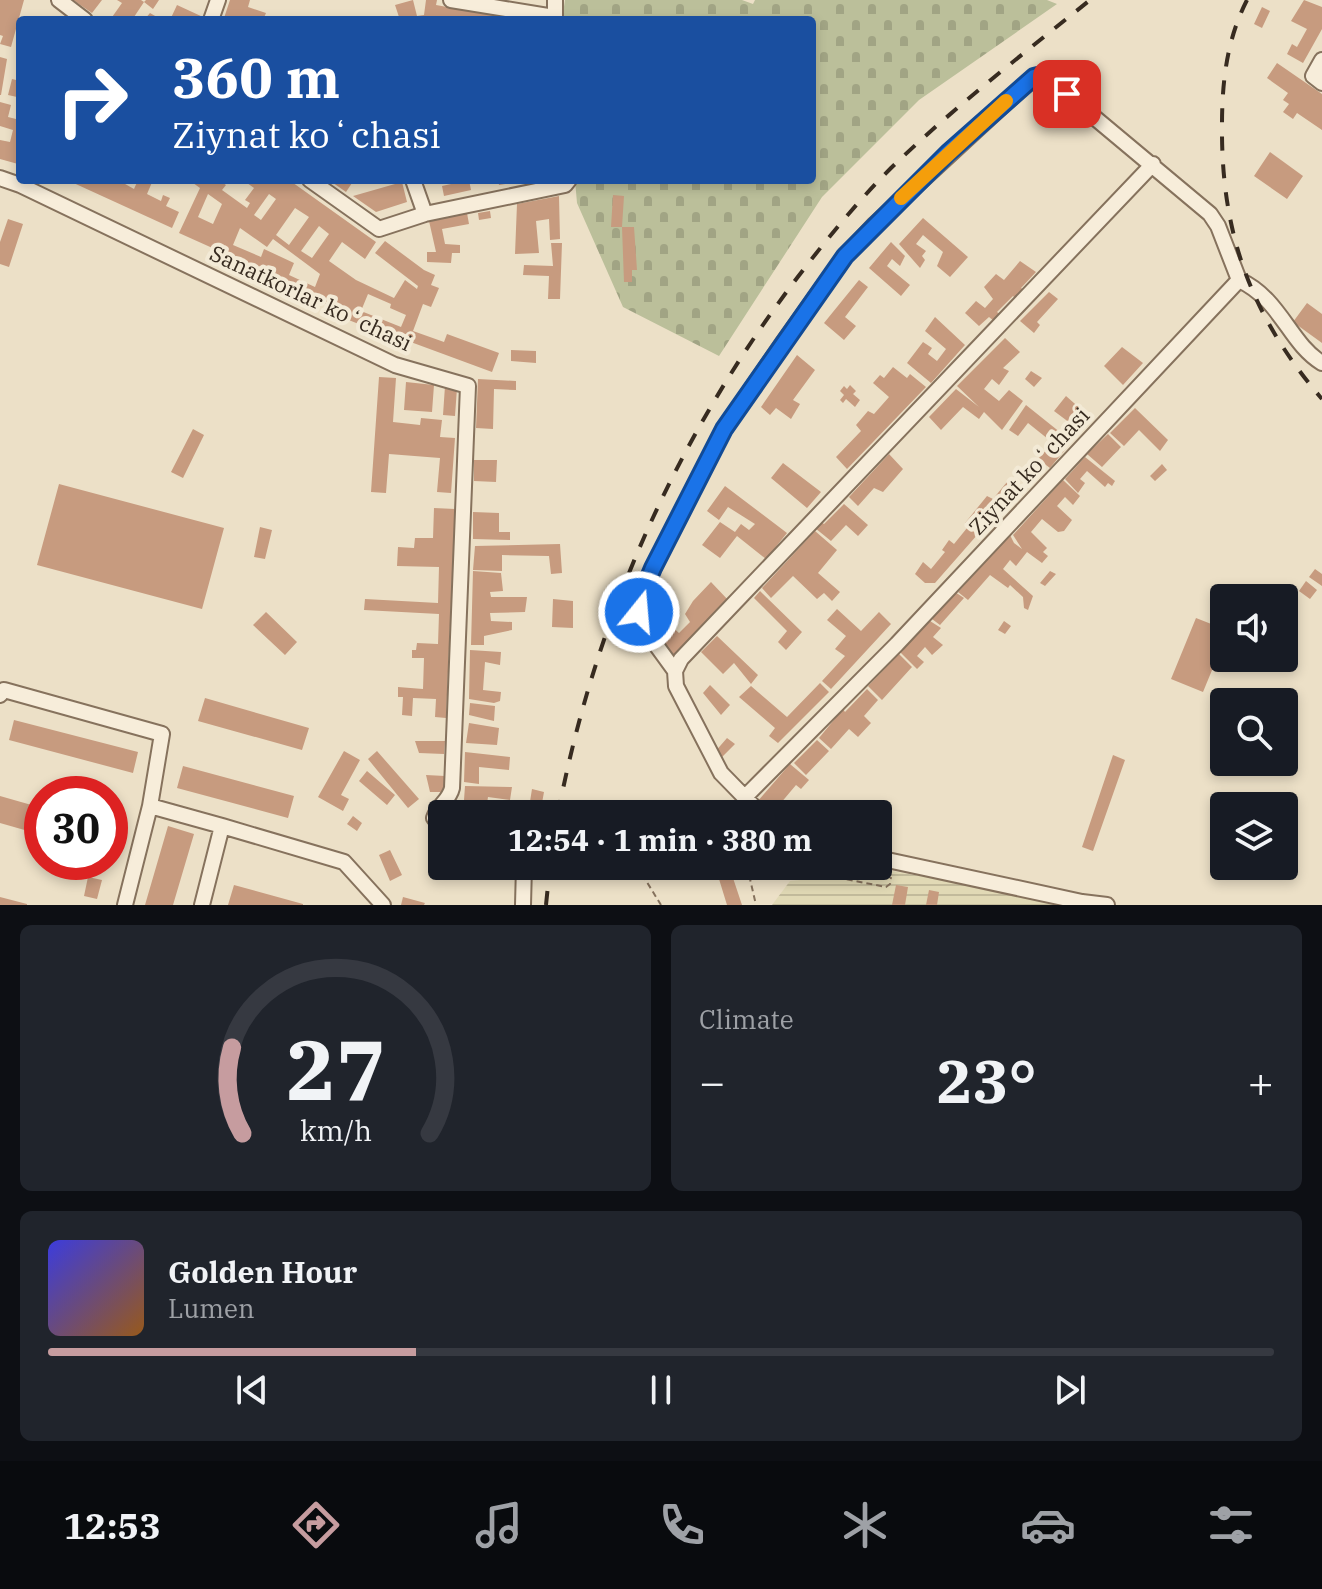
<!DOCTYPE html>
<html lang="en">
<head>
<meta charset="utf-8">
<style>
	body { margin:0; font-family:"IBM Plex Serif",serif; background:#20242c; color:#f1f3f6; height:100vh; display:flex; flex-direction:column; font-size:30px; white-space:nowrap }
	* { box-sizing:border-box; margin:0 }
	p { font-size:26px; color:#9ea1a6 }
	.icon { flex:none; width:44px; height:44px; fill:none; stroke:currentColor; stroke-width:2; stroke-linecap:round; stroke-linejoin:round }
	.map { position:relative; height:905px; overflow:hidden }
	.sheet { display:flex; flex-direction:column; gap:20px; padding:20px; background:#0d0f14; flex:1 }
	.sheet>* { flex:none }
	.guide { position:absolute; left:16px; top:16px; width:800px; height:168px; border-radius:8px; box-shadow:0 4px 12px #0003; background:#1a4fa0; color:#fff; overflow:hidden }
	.buttons { position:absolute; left:1210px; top:584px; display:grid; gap:16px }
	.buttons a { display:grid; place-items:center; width:88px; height:88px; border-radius:8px; background:#171b24; box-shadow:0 4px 12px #0003; font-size:40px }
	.speed { position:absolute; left:24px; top:776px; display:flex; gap:16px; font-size:40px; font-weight:700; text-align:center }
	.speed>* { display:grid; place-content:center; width:104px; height:104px; border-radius:50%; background:#171b24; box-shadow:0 4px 12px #0003; line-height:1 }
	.speed .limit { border:12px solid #d22; background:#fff; color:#111 }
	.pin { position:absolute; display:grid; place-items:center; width:68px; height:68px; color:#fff; margin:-34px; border-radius:16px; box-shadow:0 4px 12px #0006 }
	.me { position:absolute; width:88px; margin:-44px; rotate:17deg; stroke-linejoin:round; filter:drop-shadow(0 0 6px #0008) }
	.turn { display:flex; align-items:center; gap:28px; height:168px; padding:0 24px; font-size:36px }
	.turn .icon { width:104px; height:104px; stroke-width:2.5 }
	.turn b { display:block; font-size:56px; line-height:68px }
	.big { font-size:60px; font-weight:700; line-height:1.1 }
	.sheet .widget { flex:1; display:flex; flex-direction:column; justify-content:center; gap:12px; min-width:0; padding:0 28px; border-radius:12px; background:#20242c }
	.sheet .dial { align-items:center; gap:0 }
	.dial svg { height:208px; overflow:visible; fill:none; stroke:#363941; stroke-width:7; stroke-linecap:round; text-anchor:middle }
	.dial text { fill:#f1f3f6; stroke:none }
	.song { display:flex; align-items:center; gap:24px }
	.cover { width:96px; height:96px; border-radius:12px; background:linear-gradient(135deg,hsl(240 70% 55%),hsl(30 70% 35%)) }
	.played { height:8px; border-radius:4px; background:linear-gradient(90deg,#c69c9f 30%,#363941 30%) }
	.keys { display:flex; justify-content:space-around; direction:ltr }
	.heat { display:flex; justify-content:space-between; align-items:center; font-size:44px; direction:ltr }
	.sheet .tiles { flex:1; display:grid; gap:20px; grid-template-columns:1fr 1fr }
	.widget:last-child { grid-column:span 2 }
	.trip { position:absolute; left:428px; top:800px; width:464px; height:80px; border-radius:8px; background:#171b24; box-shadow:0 4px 12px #0003; font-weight:700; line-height:80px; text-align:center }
	.dock { display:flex; height:128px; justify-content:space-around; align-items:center; background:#090b0e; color:#9ea1a6 }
	.dock .icon { width:56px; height:56px }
	.dock .selected { color:#c69c9f }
	.dock b { font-size:36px; color:#f1f3f6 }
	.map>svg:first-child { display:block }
	.farmland { fill:url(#farmland-rules) }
	.cemetery { fill:url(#cemetery-stones) }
	.building { fill:#c79b7f; fill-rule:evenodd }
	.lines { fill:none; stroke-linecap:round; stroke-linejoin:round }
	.minor-casing { stroke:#86725d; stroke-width:18 }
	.path { stroke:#86725d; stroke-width:2; stroke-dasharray:6 4; stroke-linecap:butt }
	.minor { stroke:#f7edda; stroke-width:14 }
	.rail { stroke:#372b20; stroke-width:4; stroke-dasharray:14 14; stroke-linecap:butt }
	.route-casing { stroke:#114b97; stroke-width:20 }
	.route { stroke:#1a73e8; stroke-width:14 }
	.slow { stroke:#f59e0b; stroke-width:14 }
	.labels { text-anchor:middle; stroke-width:8; stroke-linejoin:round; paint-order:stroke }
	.street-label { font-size:22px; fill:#372b20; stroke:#f3ead6 }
</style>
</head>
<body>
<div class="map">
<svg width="1322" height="905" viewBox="0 0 1322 905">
	<defs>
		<pattern id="farmland-rules" width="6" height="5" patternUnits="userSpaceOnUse" patternTransform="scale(2)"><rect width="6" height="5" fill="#e1d9b5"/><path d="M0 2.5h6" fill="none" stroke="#c2ba9b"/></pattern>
		<pattern id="cemetery-stones" width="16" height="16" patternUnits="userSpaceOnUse" patternTransform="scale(2)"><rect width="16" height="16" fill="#bbbf9a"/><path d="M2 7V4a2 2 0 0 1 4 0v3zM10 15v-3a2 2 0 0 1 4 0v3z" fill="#a1a484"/></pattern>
	</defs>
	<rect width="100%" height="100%" fill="#ece0c7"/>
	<path class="farmland" d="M892,871L1082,905H772L790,881Z"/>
	<path class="cemetery" d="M565,0H742L753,4L755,0H1047L1057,4L919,100L822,197L719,356L623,307L577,203L575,180H812V20H562Z"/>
	<path class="building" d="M0,0H24L11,47L0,44L3,36L0,35Z
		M73,0H102L92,13Z
		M117,0H141L144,2L132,20H110L122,3Z
		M146,0H159L153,9L144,2Z
		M230,0H250L248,7L266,13L263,20L224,18Z
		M413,0L417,16L424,15L426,0H437L436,5L520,20H400L395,5Z
		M1304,0L1322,7V29L1303,63L1287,54L1292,44L1297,47L1307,29L1291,21Z
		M177,5L203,17L202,20H170Z
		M1262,7L1270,11L1262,28L1254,24Z
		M150,13L162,20H144Z
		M0,57L7,59L1,95H0Z
		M1277,63L1322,94V130L1297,113L1293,119L1283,112L1289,104L1283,100L1288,93L1267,78Z
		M12,79L20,81L17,97L8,95Z
		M0,102L11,105L8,117L20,120L18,164L0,159V140L10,142L13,130L0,126Z
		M1270,152L1303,176L1287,199L1254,176Z
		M67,180H118L134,189L138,180H153L147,194L161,201L163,195L170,198L166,206L179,212L172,228Z
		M189,180H219L226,185L222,190L247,208L250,203L245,200L254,188L243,180H289L376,242L365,259L342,242L329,261L356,280L394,298L405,280L417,289L418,286L375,253L385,241L424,270L435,275L431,285L439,288L431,307L423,304L413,331L444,342L447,334L499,353L492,372L408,341L407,343L341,317L343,312L284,285L286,281L179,233L200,188ZM208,194L222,204L213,224L198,217ZM269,194L276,199L261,220L254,215ZM295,208L309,217L289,245L276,235ZM319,226L329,234L312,258L301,251ZM240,228L267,247L273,239L320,274L315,287L289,275L294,263L264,249L261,257L233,245ZM368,294L391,304L390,308L406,315L401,327L361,311Z
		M329,180H354L346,192Z
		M469,180L471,190L444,196L442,186Z
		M498,180H519V182L499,185Z
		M402,182L407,202L376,212L353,196Z
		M613,195L624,196L622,227H611Z
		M559,196L560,239L550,240L549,219L536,221L539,253L515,254L517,204Z
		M490,211L491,218L479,220L478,213Z
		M467,213L469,224L442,229L445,244L460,245V253H452L451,263L427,262V252H436L429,221Z
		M923,218L968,257L950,277L937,266L943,252L923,235L916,244L926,251L922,256L925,260L920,268L899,244Z
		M8,219L23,224L9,267L0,264V242Z
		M622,227H634L637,270H632V282H624Z
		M891,242L905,256L900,266L892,259L887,266L910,285L901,296L869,268Z
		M551,243H562L560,299H548L549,276L523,275L524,265L553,266Z
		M1020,261L1036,272L1021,288L1025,291L1016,299L1013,296L997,312L1001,315L994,321L989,317L979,326L965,313L976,301L985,308L993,299L984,287L996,274L1004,280Z
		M859,280L868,287L845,317L856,326L844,340L824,323Z
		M1049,292L1058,299L1037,322L1040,325L1034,333L1020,321Z
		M1307,303L1322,314V343L1293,322Z
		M935,317L965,345L931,383L907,363L923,342L932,348L928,354L937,361L946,349L925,331Z
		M1005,338L1020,352L1003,368L1009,371L999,385L992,379L984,389L999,401L1009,390L1023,401L1002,430L984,412L979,419L963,407L941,430L929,417L956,389L979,407L957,386Z
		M1122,347L1143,363L1123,385L1104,366Z
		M511,350L536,351V363L511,361Z
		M797,355L815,370L793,400L800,404L791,419L776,408L770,415L761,407Z
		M893,367L907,378L910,374L926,387L847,469L836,457L861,431L856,425L868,411L874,414L889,397L873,383L880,375L884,378Z
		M1031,371L1042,378L1034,387L1025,379Z
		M379,377L396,378L393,422L420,425L421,418L442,420L440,437L455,438L451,493L437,492L440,458L389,454L386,493L371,492Z
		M478,379L516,381V390L494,389L493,429L476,428Z
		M406,382L434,385L432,412L404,410Z
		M850,385L856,391L853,394L860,400L855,407L846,399L843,403L840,400L844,395L840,391L844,386L847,389Z
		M445,386L457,388L455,416L443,415Z
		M1066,396L1091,418L1050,468L1038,459L1053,443L1028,423L1018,436L1009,430L1026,405L1061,433L1070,423L1054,411Z
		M1135,408L1168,440L1160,451L1139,430L1124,446L1110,433Z
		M193,429L204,435L183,478L171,472Z
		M1108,434L1121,447L1102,467L1087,454Z
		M889,454L903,469L883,492L874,488L858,506L849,497Z
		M1085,457L1115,481L1112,486L1108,483L1105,487L1087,471L1080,479L1085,483L1078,493L1065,479Z
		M474,460H497L496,482L474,481Z
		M783,463L821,492L807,508L771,478Z
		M1162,464L1167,470L1155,481L1150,476Z
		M1063,480L1080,496L1073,505L1065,497L1057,506L1072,520L1064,531L1058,532L1042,519L1031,532L1047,548L1043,552L1048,556L1042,563L1027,552L1016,566L1010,560L1003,569L1033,596L1028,610L1024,608L1023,597L1010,585L1008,588L990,575L968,600L958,592L1010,535L1014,543L1022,549L1013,535Z
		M1007,482L1018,490L980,533L965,523L987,496L993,499Z
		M59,484L224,528L202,609L37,565Z
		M725,486L787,533L766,559L737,536L720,558L702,545L720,522L735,532L741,524L749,530L755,524L728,507L719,520L707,511Z
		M844,504L868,525L858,536L846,525L831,541L815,528L821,522L824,524Z
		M434,508L455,509L446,718L435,717L436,699L413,698L412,716L402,715L403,697H398V687L423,689L424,658H412V650H416L417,643L438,644L439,614L364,610L365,599L438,603L439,567L397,566L398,547L414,548L415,538H433Z
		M473,512L499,513V532H510V540L473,539Z
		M260,527L272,530L265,559L254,557Z
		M967,528L978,534L935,583H925L915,574L923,562L931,569L945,552L942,550L949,540L954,544Z
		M815,531L837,550L818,573L840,592L832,601L824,593L817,599L793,576L771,598L762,588Z
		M560,544L562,573L551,574L549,556L502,555V571L473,570L475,546Z
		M1315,569L1322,574V586L1309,577Z
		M473,571L501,573L503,591L490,592L491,597H527L525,612L490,613L491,621L512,622V630L484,636V645H471Z
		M1050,571L1056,574L1045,586L1040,583Z
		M1306,581L1317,590L1310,599L1299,591Z
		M711,582L729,601L673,658L643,624L655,612L679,633L690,622L685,614L693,601Z
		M760,591L802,632L786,650L778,642L787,631L754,598Z
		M955,592L964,598L940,625L932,619Z
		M553,599L573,601V628L552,627Z
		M837,609L861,631L879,612L891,624L831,689L822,681L845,656L835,649L846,636L827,620Z
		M266,612L297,642L285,655L253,625Z
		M1196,618L1224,629V641L1203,692L1171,679Z
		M930,621L941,628L933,637L943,645L932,655L925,647L917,656L924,662L917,669L900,652Z
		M1004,621L1011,626L1005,634L998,630Z
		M717,636L758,675L751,684L734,663L723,674L701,652Z
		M470,650L501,652L500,665L485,662L483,690L501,692L500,701L494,703L469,699Z
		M899,654L912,667L882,700L868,686Z
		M820,683L829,692L778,743L769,736L775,728L739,697L751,686L787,717Z
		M710,685L730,705L721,715L703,693Z
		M867,689L878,700L864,716L871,723L858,737L849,729L831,749L819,738L843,709L845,712Z
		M205,698L309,728L302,750L198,721Z
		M470,703L495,706L494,721L469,715Z
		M14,720L138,752L133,773L9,740Z
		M469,723L499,728L497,745L466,743Z
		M727,738L735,744L722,757L714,753Z
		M817,740L829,751L806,775L794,763Z
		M415,741H445L444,754L419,753Z
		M344,751L360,760L341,795L349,799L343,811L318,797Z
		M377,751L419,799L408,808L368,759Z
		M465,752L510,757L509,770L479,767V784L464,782Z
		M1113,755L1125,760L1093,851L1082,847Z
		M790,764L809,780L801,789L796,785L780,804L787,809L783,814H771L757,802Z
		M183,766L294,796L288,818L177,788Z
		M367,771L395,795L387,805L359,781Z
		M426,775L445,776V792H430Z
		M465,786L512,787L510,800L488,797L486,810L497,814H463Z
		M532,789L544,792L540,814H528Z
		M0,796L42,808V835L0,823Z
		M353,816L362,823L357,831L347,824Z
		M168,826L194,834L173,905H145Z
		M390,850L402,875L390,881L379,855Z
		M715,866H729L742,905H727Z
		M88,877L102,880L97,899L84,896Z
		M234,885L303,904V905H228Z
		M896,885L908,887L905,905H892Z
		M929,890L939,892L937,905H926Z
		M0,897L27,904V905H0Z
		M403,897L425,903L424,905H401Z"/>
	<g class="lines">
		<g class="minor-casing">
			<path id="minor" d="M59,0L85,20
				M451,0L554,17
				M211,20L218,0
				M555,20V0
				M1322,60L1313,76L1322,83
				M0,178L20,185L395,365L468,386L452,788C449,801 438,805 434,818L442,828
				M310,180L379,229L425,214L565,185L569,180
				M413,180L425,214
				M1239,280C1281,299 1289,343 1322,363
				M675,671L643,627L639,620L638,604L653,568L724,429L782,344L845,256L875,224L1034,77L1042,75L1046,77L1210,214L1218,226L1239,280
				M0,695L4,690L162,734L150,806
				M745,797L897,644L1239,280
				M761,814L721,773L676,686L675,671L681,659L1153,164
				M878,858L1082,902L1107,905
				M125,905L150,806L222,826
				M202,905L222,826L344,862L383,905
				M523,905L524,866"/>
		</g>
		<path class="path" d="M637,866L661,905
			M747,866L756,905
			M778,866L886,887L890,884L891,877"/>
		<use href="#minor" class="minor"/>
		<path class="rail" d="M1247,0C1227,39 1222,81 1222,125C1221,234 1251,316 1322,399
			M558,814C595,619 677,436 797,278C826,240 857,202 891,168C953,108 1023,54 1090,0
			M546,905L550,866"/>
	</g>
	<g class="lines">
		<g class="route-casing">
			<path id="route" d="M639,612L638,604L653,568L724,429L845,256L948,153L1034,77L1042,75L1067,94"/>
		</g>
		<use href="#route" class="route"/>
		<path class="slow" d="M901,198L1006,101"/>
	</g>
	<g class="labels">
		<g class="street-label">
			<text transform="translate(311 298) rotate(25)" y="8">Sanatkorlar koʻchasi</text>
			<text transform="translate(1029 471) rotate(-47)" y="8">Ziynat koʻchasi</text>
		</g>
	</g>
</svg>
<div class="buttons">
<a><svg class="icon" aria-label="sound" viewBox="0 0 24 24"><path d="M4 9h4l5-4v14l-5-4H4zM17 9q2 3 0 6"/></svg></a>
<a><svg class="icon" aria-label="search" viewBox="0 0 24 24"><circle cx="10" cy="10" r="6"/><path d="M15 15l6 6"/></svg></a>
<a><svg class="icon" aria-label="layers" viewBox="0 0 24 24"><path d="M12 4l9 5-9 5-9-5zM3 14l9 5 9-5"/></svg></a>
</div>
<div class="speed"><div class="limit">30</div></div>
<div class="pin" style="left:1067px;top:94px;background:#d93025"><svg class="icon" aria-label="arrive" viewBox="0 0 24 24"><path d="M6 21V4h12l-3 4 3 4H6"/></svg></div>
<svg class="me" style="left:639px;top:612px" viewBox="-20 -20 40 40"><circle r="17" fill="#1a73e8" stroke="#fff" stroke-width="3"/><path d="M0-11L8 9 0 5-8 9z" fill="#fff"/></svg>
<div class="trip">12:54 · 1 min · 380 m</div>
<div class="guide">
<div class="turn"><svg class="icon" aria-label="right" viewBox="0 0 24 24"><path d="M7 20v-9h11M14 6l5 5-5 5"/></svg><div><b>360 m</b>Ziynat koʻchasi</div></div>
</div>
</div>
<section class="sheet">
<div class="tiles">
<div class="widget dial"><svg viewBox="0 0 100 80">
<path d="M14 69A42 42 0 1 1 86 69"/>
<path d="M14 69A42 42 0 0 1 10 36" stroke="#c69c9f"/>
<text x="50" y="56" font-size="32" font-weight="700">27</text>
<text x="50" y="72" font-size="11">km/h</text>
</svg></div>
<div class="widget"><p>Climate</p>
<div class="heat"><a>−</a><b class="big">23°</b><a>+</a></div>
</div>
<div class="widget">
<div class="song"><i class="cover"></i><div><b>Golden Hour</b><p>Lumen</p></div></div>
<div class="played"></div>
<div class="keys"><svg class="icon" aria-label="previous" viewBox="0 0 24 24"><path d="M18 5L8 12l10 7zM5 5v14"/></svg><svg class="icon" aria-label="pause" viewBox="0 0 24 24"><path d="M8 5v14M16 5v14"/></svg><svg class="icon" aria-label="next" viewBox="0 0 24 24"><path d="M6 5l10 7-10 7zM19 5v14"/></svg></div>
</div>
</div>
</section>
<nav class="dock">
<b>12:53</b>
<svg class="icon selected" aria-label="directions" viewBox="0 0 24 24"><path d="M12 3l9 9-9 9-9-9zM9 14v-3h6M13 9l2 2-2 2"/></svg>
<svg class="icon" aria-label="music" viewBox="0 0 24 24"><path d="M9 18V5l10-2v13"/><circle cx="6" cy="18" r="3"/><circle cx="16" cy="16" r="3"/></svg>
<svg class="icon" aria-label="phone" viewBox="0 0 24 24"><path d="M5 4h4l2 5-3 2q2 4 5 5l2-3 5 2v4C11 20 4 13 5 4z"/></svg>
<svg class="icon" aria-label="climate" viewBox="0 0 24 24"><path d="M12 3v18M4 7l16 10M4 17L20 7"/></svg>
<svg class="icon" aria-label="car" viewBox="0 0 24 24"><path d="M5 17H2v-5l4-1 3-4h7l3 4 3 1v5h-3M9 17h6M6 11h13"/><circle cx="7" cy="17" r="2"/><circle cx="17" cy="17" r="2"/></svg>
<svg class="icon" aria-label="filters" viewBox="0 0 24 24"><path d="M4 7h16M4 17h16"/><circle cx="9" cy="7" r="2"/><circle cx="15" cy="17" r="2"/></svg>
</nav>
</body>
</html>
